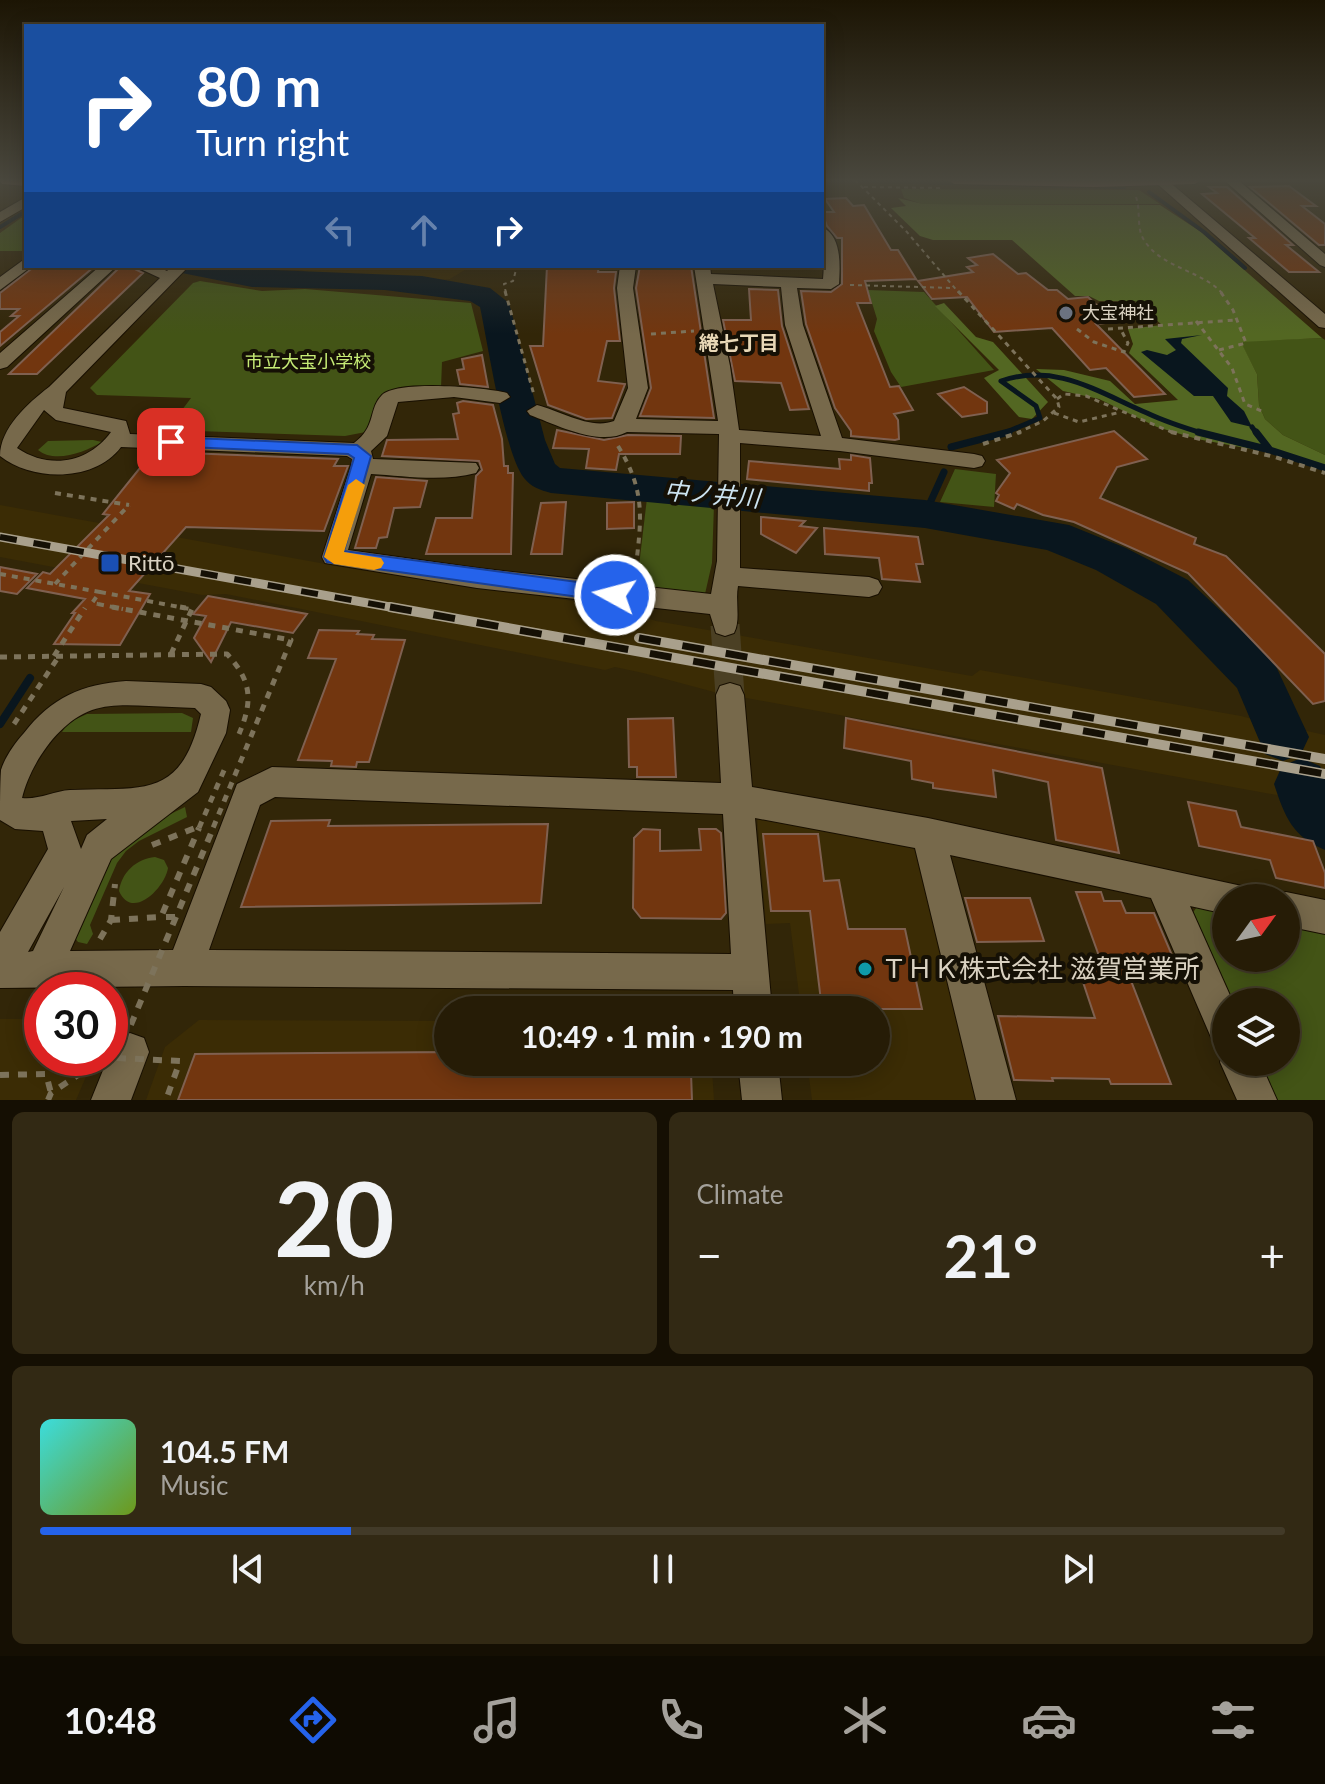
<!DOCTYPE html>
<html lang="en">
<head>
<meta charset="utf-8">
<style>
	body { margin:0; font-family:Lato,"Noto Sans JP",sans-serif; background:#322914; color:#f1f3f6; height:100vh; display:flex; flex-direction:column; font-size:30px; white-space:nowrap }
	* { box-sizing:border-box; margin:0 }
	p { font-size:26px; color:#a4a19b }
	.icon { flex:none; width:44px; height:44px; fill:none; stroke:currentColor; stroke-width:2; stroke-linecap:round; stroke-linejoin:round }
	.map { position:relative; height:1100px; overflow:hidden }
	.side { display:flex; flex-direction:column; gap:12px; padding:12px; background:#150f03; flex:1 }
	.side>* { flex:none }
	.guide { position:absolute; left:24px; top:24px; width:800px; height:244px; border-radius:0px; box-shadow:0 4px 20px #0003,0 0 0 2px #423a28; background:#1a4fa0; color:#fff; overflow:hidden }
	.needle { width:52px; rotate:57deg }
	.fabs { position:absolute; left:1212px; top:884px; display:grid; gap:16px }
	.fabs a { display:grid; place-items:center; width:88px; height:88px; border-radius:50%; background:#261c06; box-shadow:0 4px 20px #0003,0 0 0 2px #423a28; font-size:40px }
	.speed { position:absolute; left:24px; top:972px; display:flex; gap:16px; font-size:40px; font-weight:700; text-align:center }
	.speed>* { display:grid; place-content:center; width:104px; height:104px; border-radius:50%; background:#261c06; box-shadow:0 4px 20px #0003,0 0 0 2px #423a28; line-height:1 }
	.speed .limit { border:12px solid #d22; background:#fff; color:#111 }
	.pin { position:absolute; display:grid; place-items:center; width:68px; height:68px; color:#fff; margin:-34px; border-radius:16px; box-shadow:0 4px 12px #0006 }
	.me { position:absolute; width:88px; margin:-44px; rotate:277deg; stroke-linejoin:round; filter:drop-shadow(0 0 6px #0008) }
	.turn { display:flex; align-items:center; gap:28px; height:168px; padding:0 40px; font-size:36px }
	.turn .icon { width:104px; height:104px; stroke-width:2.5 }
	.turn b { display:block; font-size:56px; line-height:68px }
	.lanes { display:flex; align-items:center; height:76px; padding:0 40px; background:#0003; justify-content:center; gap:40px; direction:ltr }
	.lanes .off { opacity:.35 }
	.big { font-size:60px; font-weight:700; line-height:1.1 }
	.side .widget { flex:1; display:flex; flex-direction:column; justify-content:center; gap:12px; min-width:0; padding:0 28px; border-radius:12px; background:#322914 }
	.side .dial { align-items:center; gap:0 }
	.dial b { font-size:104px; line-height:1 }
	.song { display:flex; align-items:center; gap:24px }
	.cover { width:96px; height:96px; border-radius:12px; background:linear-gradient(135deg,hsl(180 70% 55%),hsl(80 70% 35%)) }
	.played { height:8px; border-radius:4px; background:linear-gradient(90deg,#2563eb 25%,#423a28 25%) }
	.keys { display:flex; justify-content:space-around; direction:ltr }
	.heat { display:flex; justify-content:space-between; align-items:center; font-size:44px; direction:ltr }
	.side .tiles { flex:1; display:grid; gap:12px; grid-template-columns:1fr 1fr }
	.widget:last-child { grid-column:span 2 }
	.trip { position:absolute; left:434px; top:996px; width:456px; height:80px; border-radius:40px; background:#261c06; box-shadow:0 4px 20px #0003,0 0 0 2px #423a28; font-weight:700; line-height:80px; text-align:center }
	.menu { display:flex; height:128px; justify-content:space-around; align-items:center; background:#0f0b02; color:#a4a19b }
	.menu .icon { width:56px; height:56px }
	.menu .selected { color:#2563eb }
	.menu b { font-size:36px; color:#f1f3f6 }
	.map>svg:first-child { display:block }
	.built { fill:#3b2c05 }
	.green { fill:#435416 }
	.forest { fill:#536722 }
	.water { fill:#09161e }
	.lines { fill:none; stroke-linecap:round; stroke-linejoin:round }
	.stream-far3 { stroke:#09161e; stroke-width:4 }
	.stream-far2 { stroke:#09161e; stroke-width:5 }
	.stream-far1 { stroke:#09161e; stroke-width:7 }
	.stream { stroke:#09161e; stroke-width:8 }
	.river { fill:#09161e; fill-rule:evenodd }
	.building { fill:#72360f; stroke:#7f6050; stroke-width:2 }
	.minor-tunnel { stroke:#4b4024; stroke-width:29; stroke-dasharray:29 14; stroke-linecap:butt }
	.minor-casing { stroke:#180f00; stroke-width:2 }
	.major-casing { stroke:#180f00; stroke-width:2 }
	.path-far4 { stroke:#7d735b; stroke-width:2; stroke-dasharray:4 4; stroke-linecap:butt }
	.path-far3 { stroke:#7d735b; stroke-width:3; stroke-dasharray:5 5; stroke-linecap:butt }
	.path-far2 { stroke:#7d735b; stroke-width:4; stroke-dasharray:6 6; stroke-linecap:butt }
	.path-far1 { stroke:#7d735b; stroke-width:5; stroke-dasharray:7 7; stroke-linecap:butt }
	.path { stroke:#7d735b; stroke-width:6; stroke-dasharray:9 9; stroke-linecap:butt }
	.minor { fill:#77694b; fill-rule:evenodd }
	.major { fill:#ad686d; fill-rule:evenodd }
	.rail-far1-casing { stroke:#a9a08c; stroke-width:9 }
	.rail-casing { stroke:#a9a08c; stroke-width:10 }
	.rail-far1 { stroke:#151005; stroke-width:6; stroke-dasharray:17; stroke-linecap:butt }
	.rail { stroke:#151005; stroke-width:7; stroke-dasharray:22; stroke-linecap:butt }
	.path-bridge-far2 { stroke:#7d735b; stroke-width:4; stroke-dasharray:6 6; stroke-linecap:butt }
	.path-bridge-far1 { stroke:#7d735b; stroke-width:5; stroke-dasharray:7 7; stroke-linecap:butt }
	.path-bridge { stroke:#7d735b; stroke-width:6; stroke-dasharray:9 9; stroke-linecap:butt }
	.route { fill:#2563eb; stroke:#184099; stroke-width:2 }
	.slow { fill:#f59e0b }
	.worship-dot { fill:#6b7280; stroke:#151005; stroke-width:3 }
	.transit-dot { fill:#1a4fb4; stroke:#151005; stroke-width:3 }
	.culture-dot { fill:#0f9aa8; stroke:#151005; stroke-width:3 }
	.labels { text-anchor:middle; stroke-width:8; stroke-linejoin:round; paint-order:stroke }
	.far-poi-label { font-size:18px; fill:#dad2c2; stroke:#151005; text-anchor:start }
	.far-park-label { font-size:18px; fill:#c7ec76; stroke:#151005 }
	.far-neighbourhood-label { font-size:20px; font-weight:bold; fill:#e8d8b7; stroke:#151005 }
	.poi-label { font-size:22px; fill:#dad2c2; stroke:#151005; text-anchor:start }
	.water-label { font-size:24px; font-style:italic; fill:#cde4f1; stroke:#151005 }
	.near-poi-label { font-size:26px; fill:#dad2c2; stroke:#151005; text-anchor:start }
</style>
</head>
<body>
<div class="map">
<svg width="1325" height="1100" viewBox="0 0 1325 1100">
	<rect width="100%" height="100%" fill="#322608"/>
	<path class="built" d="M289,266H512L468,268L450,279L438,280L310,273Z
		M0,505L353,569L614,607L656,621L972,676L980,670L1241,716L1263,722L1274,730L1272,738L1298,743L1293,732L1298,729L1325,735V800L1319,784L1286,777L1293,798L714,692L643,673L615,667L605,670L226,594L202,595L0,557Z
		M757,814L908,843L919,855L977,1100H812L807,1062H876V1010H801L790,923L766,924Z
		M42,1019V1058H94L76,1100H0V1019Z
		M199,1020L448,1021V1062H706L712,1069L714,1100H146L165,1047Z"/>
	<path class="green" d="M901,189L1139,190L1160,204H922L904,198Z
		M21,218H26V251H0V233Z
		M200,281L262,291L305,289L471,303L483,351L442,362L441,388L384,393L371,431L345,436L167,430L191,398L97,395L90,388L193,283Z
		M868,290L924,292L994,370L901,387L891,372L874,331L877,319Z
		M1322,338L1325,340V455L1283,435L1265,419L1259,405L1257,374L1240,341Z
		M93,440L102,442C85,452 55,464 38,450L48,441Z
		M955,469L996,474L994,507L940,502Z
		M647,498L714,505L712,563L705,594L657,590L637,583Z
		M182,713L193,718L191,732H62L69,722L87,714Z
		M185,807L187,817L139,841L126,851L117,863L90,925L93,934L87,944L78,942L75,938L109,860L129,834Z
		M155,857L164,860L168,868C165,888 132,921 119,891C122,872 136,859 155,857Z
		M1200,903L1226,909V958H1286V921L1325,929V1100H1276L1259,1062H1286V1002H1231L1191,915Z"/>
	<path class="forest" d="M898,198L923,204L1160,205L1201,232L1322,338L1241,342L1257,374L1259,405L1265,419L1283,435L1325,455V471L1272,453L1197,439L1157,427L1099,399L1063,391L1036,369L1064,370L1110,381L1135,404L1178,400L1129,353L1133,344L1128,329L1162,325L1135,301H1099L1089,296H1075L1012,240H933L920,236L891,208L906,206Z
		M944,303L976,337L993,342L1048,402L1032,419L1019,417L984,378L999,370L935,306Z"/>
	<path class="water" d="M1202,335L1182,339L1181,343L1228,388L1227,396L1244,411L1252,427L1231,422L1213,396H1194L1141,352L1147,350L1167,355L1176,350L1165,339Z"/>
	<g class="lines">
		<path class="stream-far3" d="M832,180L1124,187
			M1149,192L1204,232L1245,268
			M0,227L26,211"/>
		<path class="stream-far2" d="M1252,427L1257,434
			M1002,434L1040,418L1036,406L1001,381C1055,362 1098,392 1147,413C1166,422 1185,428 1205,434"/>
		<path class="stream-far1" d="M1198,432L1270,450
			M1256,432L1270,450L1325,468
			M951,447L1009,432
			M925,514L944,472"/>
		<path class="stream" d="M0,724L30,678"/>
		<path class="river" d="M173,266L422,276L490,288L509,303L545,440L555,464L560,468L925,500L1069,525L1126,548L1188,580L1273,660L1309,737L1301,754L1283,761L1265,754L1237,688L1156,604L1096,570L1047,550L925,528L551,493C540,490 531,487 524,478C504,452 488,344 480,307L470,301L385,290L252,287L177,272Z
			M1301,758L1320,766L1325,777V850C1292,836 1285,817 1274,784L1282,766Z"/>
	</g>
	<path class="building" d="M1289,186L1316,206H1302L1325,224V245H1319L1250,187Z
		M1209,187H1227L1293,245H1286L1319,272H1289L1249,238H1255L1202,194L1217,193Z
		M846,198L853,206L864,205L891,250H898L916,279L865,281L871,303H857L890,387L899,386L913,410L894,414L898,420L899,439L895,440L851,436V431L835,408L806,324L801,291L831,292L842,284V238H837L827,226L822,212H834L825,199Z
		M993,254L1018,274L1026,273L1048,290H1057L1068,299L1088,297L1115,322L1096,324L1165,394L1134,397L1106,368L1090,370L1052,328L994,332L967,297L932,299L918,281L973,272L967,267L977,265L968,258Z
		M35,266H95L0,346V332L19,316H11L19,309H0V293Z
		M547,266H599L598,272H616L614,288L620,341H607L598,381L625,384L612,418L586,419L548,405L530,346H543Z
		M640,266H691L714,418L640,416L651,388L636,288Z
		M120,267H131L143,273L37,374H9Z
		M749,289L778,290L782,326L809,409L790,410L781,383L735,381L723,320H751Z
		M482,355L488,387L460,384L457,370L464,369L462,359Z
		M964,387L987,402V413L962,417L938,394Z
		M463,401L493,405L502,439L504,466H508V473H513L511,554H426L436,518H472L476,476L482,470L479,461L382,456L387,440L458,439L453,414L459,413L457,403Z
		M557,430L604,440L628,435L681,436L680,454H619L616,470L586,468L589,449L553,448Z
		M1114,431L1147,459L1117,467L1100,498L1196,538L1194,544L1226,556L1325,654V701L1313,704L1188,573L1074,522L1043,515L1017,504L1014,509L996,501L999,495L996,493L1010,473L997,460Z
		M160,452L338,459L334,466H348L324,531L186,527L129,591L150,594L120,645L54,644L75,613H72L85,599L27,588L43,572L50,574L109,515L103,514L152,453Z
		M851,455L870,458L872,483H869V491L747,479L749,461L840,469L839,459L851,460Z
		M376,477L427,481L420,507L394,508L387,537L379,538L376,548H355Z
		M566,502L562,554H531L541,503Z
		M634,502V528L607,529V503Z
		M761,517L805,521L800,526L817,528L796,553L761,534Z
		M824,528L918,537L923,564H916L920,582L882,579L879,558L825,554Z
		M0,567L37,574L17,594L0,591Z
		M208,596L307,614L293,633L231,622L211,662L194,638L206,616L193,614Z
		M319,630L359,631L357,634L374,635L372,639L405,640L369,762H357L356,767L331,766L332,761L298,760L336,659L308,658Z
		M673,718L676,777H637V767H629L628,719Z
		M846,718L1102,768L1119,853L1056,840L1048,782L993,770L996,797L933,788V783L912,779L911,761L844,748Z
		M1188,802L1236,811L1241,827L1313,841L1325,873V888L1276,878L1270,860L1199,846Z
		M330,820L328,826L548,824L541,903L241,907L271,821Z
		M643,829L660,830V851L701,850L699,829H716L721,833L726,913L721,919L641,918L633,908L634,838Z
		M763,834H818L824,881L839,880L848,929H905L922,1009H822L810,911H771Z
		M1076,892H1101L1104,901H1121L1126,913H1154L1174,960H1123L1171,1084H1111L1109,1079L1052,1078L1053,1081L1014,1080L998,1016L1095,1018L1079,970H1104Z
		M965,898H1030L1044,941L977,942Z
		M448,1052V1062H664V1073H691L692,1100H178L195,1054Z"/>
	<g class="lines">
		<path class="minor-tunnel" d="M725,625L730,695"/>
		<g class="minor-casing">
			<path id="minor" d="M1153,180H1167L1325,314V328L1319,327Z
				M1224,180H1238L1325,254V267L1320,265Z
				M26,197V207L0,222V212Z
				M822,227C842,236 840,265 839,284L831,289L797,288L803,325L842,438L974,454L982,456L985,461L982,466L974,468L840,451L740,443V568L869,577L878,580L882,587L878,594L869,597L738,586C735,601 741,620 734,633L725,636L716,633L710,614L477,588L325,563L322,557L351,466L352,459L347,456L121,447C95,482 33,482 0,456C0,428 28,403 49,387L160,278L134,266H156L167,271L172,266H189L66,392L63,408L126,421L130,434L354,443C377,426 368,409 382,395C397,380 485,387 507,393L510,397L500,403L454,397L398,402L387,436L371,451L373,459L476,463L479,468L476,473C443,482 404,476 371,474L348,550L477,568L711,594L717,561L719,434L627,432C599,447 557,425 530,415L527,411L537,405C561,411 590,430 614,421L628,388L617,288L620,266H636L633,288L648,388L636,419L718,421L694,266H710L711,274L823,279C825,260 822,245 822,227ZM713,284L781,287L785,325L821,436L739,430L730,366ZM44,410L56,420L111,432C88,463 50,470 17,448Z
				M26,258V266H32L0,290V277Z
				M100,266H117L7,367L0,369V353Z
				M126,681L201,684L211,687L226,701L230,710L226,733L198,792L111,859L70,951L173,950L237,784L272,767L721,783L716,695L720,686L730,683L740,686L744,695L752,787L928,818L1242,886L1247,898H1226V914L1190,906L1233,1002H1226V1048L1213,1042L1151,898L950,855L1016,1100H976L915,848L755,818L772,1010H734L733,990L184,986L0,988V932L48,849L43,831L15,829L0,820C0,805 0,785 1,770C5,757 15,743 24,733C51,698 82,684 126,681ZM149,706L195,708L201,714C181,800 143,787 70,790C54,791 38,800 22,798C30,765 58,722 92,710C110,704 130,705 149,706ZM275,797L723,814L731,954L209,950L260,805ZM107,819L87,835L81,849L71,821ZM64,887L33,951L28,952Z
				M1286,892L1325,900V934L1286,926V898H1273Z
				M130,1033L144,1038L149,1052L131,1100H91L116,1038Z
				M1226,1049V1062H1260L1277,1100H1237L1220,1062Z
				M738,1062H778L782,1100H742Z"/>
		</g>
		<g class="major-casing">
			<path id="major" d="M0,180H26V186L2,184Z
				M948,180H1201L1195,184L1094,187L954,184Z"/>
		</g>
		<path class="path-far4" d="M855,180L906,231L959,293
			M864,187L943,188
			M1136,197C1141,211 1136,228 1144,240C1161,268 1201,270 1222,293
			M240,266L280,269
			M850,285L953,288
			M506,293L504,284L513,281L517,266"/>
		<path class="path-far3" d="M505,291L534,395
			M958,291L1057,399L1059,407L1043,421L1015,434
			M1196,321L1232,368L1245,404L1264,412
			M1077,329L1094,342L1124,352L1128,343L1121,330
			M1108,329L1236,320
			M651,334L694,331
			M1219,350L1246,343L1233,310L1220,291
			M1057,399L1064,394L1086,396L1176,434
			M1054,413L1079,422L1121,412"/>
		<path class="path-far2" d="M1171,432L1275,457L1325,473
			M983,444L1021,432
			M618,446C647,493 641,521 635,574
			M55,493L129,505
			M0,574L100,592L92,603L98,604
			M55,584L129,505
			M100,592L190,609"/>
		<path class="path-far1" d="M171,654L192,609L180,607
			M54,656L85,608
			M0,657L227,654C252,681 253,701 239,734
			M14,724L59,656
			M199,828L225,768"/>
		<path class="path" d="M152,845L200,826
			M175,917H161L199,828
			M111,920L161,917
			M100,939L111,920L115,884
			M0,1075L46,1074L51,1093
			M48,1100L51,1093L93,1065"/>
		<use href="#minor" class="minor"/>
		<use href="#major" class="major"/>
		<g class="rail-far1-casing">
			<path id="rail-far1" d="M0,537L401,609"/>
		</g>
		<g class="rail-casing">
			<path id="rail" d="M390,607L1325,774
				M639,638L1325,759"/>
		</g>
		<use href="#rail-far1" class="rail-far1"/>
		<use href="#rail" class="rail"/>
		<path class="path-bridge-far2" d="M98,604L123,609"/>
		<path class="path-bridge-far1" d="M112,607L291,640L213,828"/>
		<path class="path-bridge" d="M117,1058L214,826
			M117,1058L180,1061L166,1100"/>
	</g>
	<linearGradient id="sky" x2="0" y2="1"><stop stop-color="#1c1504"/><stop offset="0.54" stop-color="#49473d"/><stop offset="1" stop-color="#49473d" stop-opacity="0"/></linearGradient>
	<rect width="1325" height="334" fill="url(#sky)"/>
	<path class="route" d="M171,437L357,445L371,456L344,551L615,587L622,589L625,595L622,600L615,602L327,562L324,557L354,458L348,454L165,446V439Z"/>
	<path class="slow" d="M356,479L365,485L344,552L381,558L384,563L381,568L374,570L334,564L324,557L348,485Z"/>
	<circle class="worship-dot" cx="1066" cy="313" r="8"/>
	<rect class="transit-dot" x="100" y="553" width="20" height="20" rx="4"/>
	<circle class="culture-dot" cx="865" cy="969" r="8"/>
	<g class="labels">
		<g class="far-poi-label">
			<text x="1082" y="319">大宝神社</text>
		</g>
		<g class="far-park-label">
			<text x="308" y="368">市立大宝小学校</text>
		</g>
		<g class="far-neighbourhood-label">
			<text x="739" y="350">綣七丁目</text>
		</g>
		<g class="poi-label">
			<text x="128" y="571">Rittō</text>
		</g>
		<g class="water-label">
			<text transform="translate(712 495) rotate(5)" y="8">中ノ井川</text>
		</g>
		<g class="near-poi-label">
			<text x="881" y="978">ＴＨＫ株式会社 滋賀営業所</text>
		</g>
	</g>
</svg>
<div class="fabs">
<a><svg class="needle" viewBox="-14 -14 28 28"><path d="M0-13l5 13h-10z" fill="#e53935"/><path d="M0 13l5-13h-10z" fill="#a4a19b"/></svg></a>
<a><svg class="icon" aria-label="layers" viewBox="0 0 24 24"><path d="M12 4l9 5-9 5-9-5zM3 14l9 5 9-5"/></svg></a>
</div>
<div class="speed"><div class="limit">30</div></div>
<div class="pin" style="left:171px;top:442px;background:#d93025"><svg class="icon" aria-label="arrive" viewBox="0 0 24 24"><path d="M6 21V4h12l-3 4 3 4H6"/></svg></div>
<svg class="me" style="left:615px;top:595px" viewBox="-20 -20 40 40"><circle r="17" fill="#2563eb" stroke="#fff" stroke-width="3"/><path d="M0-11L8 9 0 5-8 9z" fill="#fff"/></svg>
<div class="trip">10:49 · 1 min · 190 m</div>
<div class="guide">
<div class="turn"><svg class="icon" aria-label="right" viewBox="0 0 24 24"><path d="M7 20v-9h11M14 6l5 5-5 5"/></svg><div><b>80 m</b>Turn right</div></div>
<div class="lanes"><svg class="icon off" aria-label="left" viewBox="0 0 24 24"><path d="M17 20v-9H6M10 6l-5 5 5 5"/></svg><svg class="icon off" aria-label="ahead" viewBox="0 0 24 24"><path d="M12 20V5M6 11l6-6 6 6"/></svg><svg class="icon" aria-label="right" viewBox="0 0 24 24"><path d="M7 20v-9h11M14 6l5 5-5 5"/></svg></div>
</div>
</div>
<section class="side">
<div class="tiles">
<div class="widget dial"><b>20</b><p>km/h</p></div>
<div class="widget"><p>Climate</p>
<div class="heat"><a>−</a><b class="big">21°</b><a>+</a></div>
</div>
<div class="widget">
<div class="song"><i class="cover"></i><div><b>104.5 FM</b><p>Music</p></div></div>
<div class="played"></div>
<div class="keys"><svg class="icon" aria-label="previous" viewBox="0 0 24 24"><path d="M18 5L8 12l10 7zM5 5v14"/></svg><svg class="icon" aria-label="pause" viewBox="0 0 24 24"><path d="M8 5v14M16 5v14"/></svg><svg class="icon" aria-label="next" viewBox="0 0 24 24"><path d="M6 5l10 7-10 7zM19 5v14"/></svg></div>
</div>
</div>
</section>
<nav class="menu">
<b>10:48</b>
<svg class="icon selected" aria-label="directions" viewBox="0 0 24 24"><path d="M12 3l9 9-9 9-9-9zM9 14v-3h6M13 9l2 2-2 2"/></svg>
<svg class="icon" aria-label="music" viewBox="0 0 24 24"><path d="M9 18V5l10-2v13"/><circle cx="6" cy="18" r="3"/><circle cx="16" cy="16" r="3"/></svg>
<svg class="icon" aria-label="phone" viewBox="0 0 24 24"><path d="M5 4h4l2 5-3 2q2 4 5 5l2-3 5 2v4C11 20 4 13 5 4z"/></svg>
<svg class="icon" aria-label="climate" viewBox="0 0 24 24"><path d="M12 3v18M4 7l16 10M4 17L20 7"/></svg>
<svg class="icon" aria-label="car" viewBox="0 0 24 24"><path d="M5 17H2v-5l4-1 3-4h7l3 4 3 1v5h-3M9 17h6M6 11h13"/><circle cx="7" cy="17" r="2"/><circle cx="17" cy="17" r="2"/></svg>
<svg class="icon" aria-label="filters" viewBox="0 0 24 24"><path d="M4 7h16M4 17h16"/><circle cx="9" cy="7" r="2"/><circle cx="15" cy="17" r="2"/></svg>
</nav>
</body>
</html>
